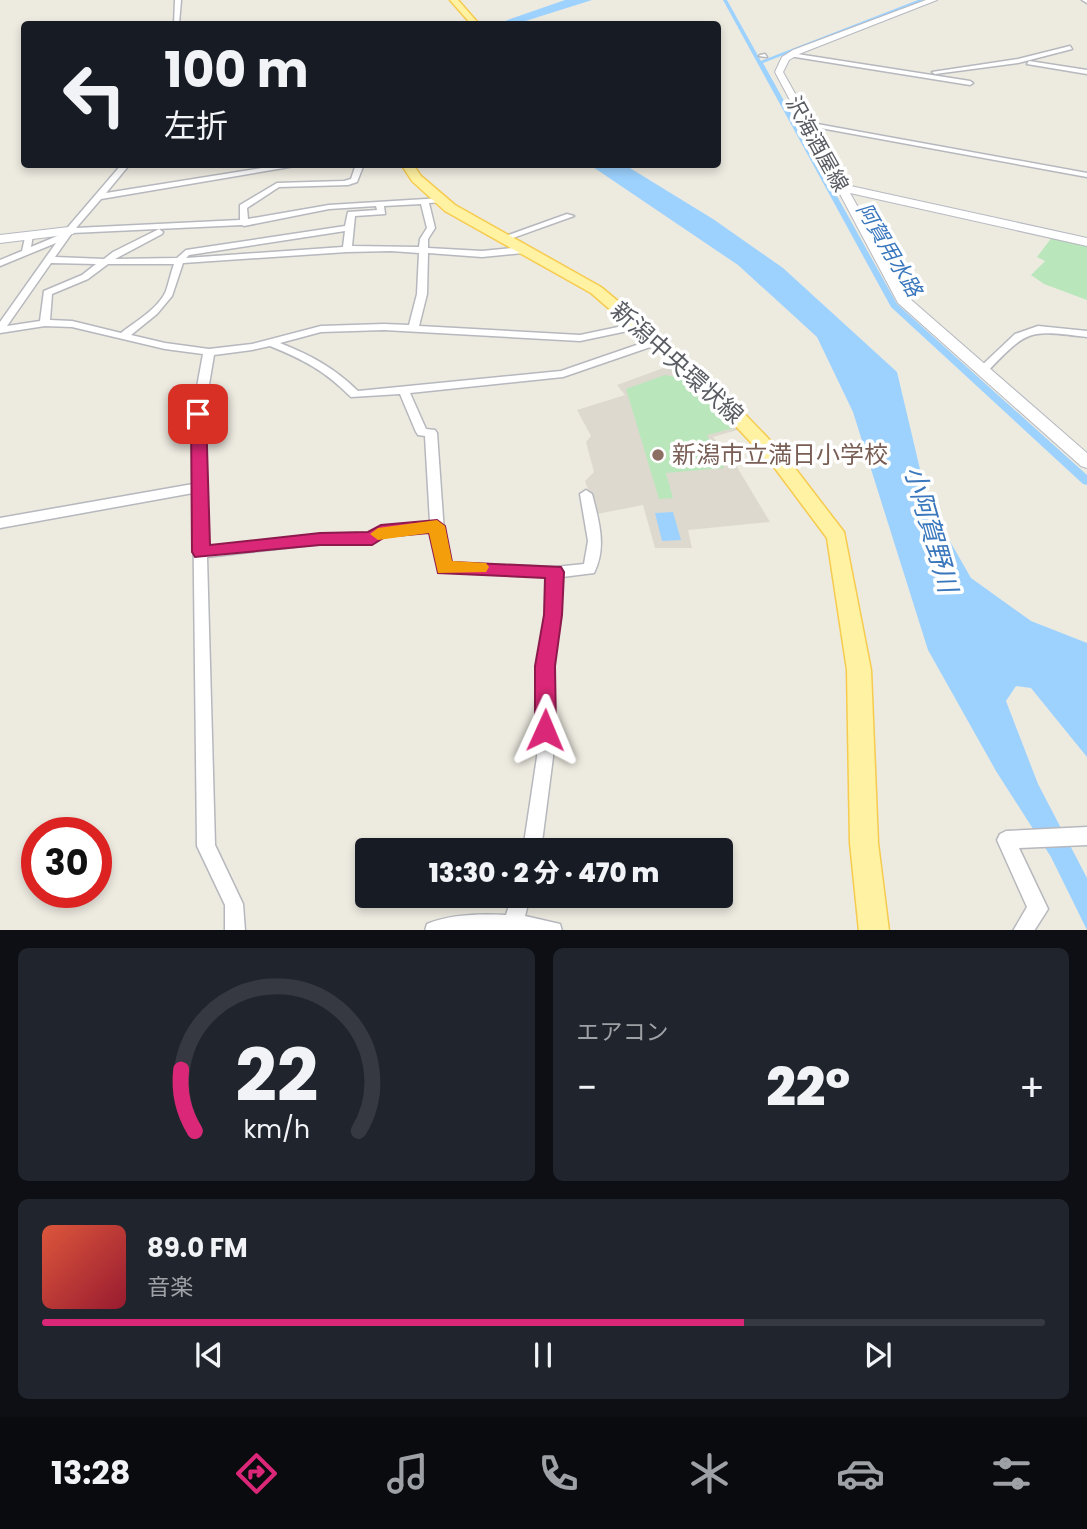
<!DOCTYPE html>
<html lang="ja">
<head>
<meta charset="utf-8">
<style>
	body { margin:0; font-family:Poppins,"Noto Sans JP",sans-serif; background:#20242c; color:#f1f3f6; height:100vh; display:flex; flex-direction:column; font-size:26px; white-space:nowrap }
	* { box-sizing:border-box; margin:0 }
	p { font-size:23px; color:#9ea1a6 }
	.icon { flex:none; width:38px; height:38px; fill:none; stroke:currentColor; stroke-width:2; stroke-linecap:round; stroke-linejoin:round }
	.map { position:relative; height:930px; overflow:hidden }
	.details { display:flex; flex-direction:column; gap:18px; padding:18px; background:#0d0f14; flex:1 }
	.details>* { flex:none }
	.banner { position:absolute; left:21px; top:21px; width:700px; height:147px; border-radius:7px; box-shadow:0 4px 10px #0003; background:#171b24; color:#f1f3f6; overflow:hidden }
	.speed { position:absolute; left:21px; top:817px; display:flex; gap:14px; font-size:35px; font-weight:700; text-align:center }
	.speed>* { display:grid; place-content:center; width:91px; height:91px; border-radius:50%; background:#171b24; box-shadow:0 4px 10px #0003; line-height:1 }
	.speed .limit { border:10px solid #d22; background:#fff; color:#111 }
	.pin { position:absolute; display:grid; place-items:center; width:60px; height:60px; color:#fff; margin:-30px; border-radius:14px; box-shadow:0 4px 10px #0006 }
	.me { position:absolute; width:77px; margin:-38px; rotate:1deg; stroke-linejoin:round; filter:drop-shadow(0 0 5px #0008) }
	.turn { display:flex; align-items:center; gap:24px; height:147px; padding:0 28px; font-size:32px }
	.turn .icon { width:91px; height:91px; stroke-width:2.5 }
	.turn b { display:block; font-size:49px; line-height:60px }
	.big { font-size:52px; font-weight:800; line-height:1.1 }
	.details .card { flex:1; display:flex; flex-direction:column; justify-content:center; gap:10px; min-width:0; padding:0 24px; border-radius:10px; background:#20242c }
	.details .dial { align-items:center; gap:0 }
	.dial svg { height:182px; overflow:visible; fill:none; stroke:#363941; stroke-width:7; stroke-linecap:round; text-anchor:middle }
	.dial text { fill:#f1f3f6; stroke:none }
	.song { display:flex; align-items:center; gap:21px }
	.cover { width:84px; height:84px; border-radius:10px; background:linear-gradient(135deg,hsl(10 70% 55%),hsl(350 70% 35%)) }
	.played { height:7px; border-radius:4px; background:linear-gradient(90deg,#db2777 70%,#363941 70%) }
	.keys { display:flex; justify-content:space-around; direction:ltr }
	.heat { display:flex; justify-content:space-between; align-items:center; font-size:38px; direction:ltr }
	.details .tiles { flex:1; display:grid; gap:18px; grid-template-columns:1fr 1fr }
	.card:last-child { grid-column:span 2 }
	.trip { position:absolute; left:355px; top:838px; width:378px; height:70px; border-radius:7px; background:#171b24; box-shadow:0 4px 10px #0003; font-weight:800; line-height:70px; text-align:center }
	.dock { display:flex; height:112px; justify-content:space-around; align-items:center; background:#090b0e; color:#9ea1a6 }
	.dock .icon { width:49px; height:49px }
	.dock .on { color:#db2777 }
	.dock b { font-size:32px; color:#f1f3f6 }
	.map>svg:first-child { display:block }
	.education { fill:#ddd9cf }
	.green { fill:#bae6bb }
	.water { fill:#9dd2ff }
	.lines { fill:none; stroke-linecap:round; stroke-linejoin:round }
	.canal { fill:#9dd2ff; fill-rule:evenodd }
	.street-casing { stroke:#b6b8bd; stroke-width:3 }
	.secondary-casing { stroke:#b6b9c0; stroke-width:2 }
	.primary-casing { stroke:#f6cb4f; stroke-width:3 }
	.street { fill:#fff; fill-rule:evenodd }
	.secondary { fill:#fff; fill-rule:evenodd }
	.primary { fill:#fff2a2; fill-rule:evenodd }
	.route { fill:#db2777; stroke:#8e194d; stroke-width:2 }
	.slow { fill:#f59e0b }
	.education-dot { fill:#8d6e63; stroke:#fff; stroke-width:2.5 }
	.labels { text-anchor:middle; stroke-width:7; stroke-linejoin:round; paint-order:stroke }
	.far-street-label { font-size:21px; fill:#595c62; stroke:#fff }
	.far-water-label { font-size:21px; font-style:italic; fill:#3a77bd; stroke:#fff }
	.street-label { font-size:24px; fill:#595c62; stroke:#fff }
	.education-label { font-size:24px; fill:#785e54; stroke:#fff; text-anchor:start }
	.water-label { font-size:26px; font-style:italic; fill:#3a77bd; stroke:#fff }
</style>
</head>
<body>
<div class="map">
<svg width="1087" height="931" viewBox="0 0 1087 931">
	<rect width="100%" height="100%" fill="#edeae0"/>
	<path class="education" d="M677,363L744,428L713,437L737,467L770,522L688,530L692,548H655L643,505L597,514L585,481L594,472L586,442L591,436L577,410L625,395L617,385Z"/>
	<path class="green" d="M1053,236L1087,245V300L1044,284L1031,275L1045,261L1037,257Z
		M665,375L683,378L734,428L707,435L724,468L666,473L673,498L659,499L626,389Z"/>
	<path class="water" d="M565,0H592L516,24H496Z
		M590,165H625L713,219L783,268L897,372L928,503L971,578L1031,621L1087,643V757L1031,688L1016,686L1006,701L1038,784L1087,878V930L1051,857L996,771L928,650L853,412L817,337L738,265Z
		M673,512L681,540L662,541L655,513Z"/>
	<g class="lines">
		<path class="canal" d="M723,0H727L761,61L918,0H924L763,63L897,304L1087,475V485L1083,484L891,307Z"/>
		<g class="street-casing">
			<path id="street" d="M175,0H181L179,24H174Z
				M1082,0H1087V3Z
				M1070,46L1072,49L1018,63L935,74L932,72L1018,59Z
				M791,53L970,81L973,83L970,85L789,56Z
				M765,54L767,57L759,56L760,55Z
				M1029,61L1087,70V74L1027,64Z
				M806,122L1087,173V177L804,125L802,124Z
				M122,164H130L106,193L287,164H307L101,199L76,228L240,220V205L277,183L344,181L351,179L356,164H364L357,182L348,185L279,187L247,208L248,219L329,205L442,198V202L429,203L435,228L428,239V248L482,251L523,247L527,250L523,253L482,257L428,253L427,294L419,326L580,335L637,323L642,326L637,329L580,341L384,330L321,332L280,343C312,356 333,367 358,391L561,371L651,340H659L660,342L659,344L563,377L410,393L426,429L435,430L437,433L444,532L450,563L555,567L584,564L588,541L580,494L586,490L592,494C599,521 607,547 594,573L562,577L560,615L553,666V757L541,850H523L537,757V666L546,615L548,577L439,572L430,531L384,535L372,543L320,544L207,557L215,845L243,904L245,931H225V905L197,846L193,493L0,528V518L193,484L192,414L203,354L165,349L72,327L45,326L0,333V322L56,243L0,266V260L22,251L26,233L33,235L31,247L62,234ZM421,204L427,228L420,239L419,247L352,246L355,216L385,214L384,206ZM376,206L377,210L348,212L345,226L186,250L177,258L115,259L162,234L163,232L159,229L113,252L104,259L55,257L72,233L242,225L244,226L329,209ZM345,231L343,247L186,258L189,255ZM391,251L419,253L417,294L409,325L384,324L321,326L252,344L209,349L165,343L131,335L157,314L172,296L183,263L347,252ZM51,263L96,264L82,275L44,291L40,321L7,326ZM108,264H174C171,272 169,282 166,291C158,309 136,321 121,333L72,321L50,320L52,294L88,279ZM270,346C304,360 324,370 351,397L400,394L416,432L418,435L425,436L430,522L381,526L369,533L320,534L207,547L206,490L207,487L206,484L204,414L214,355L252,350Z
				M567,214L574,216L507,240L500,238Z
				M1038,326L1087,331V337C1028,330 1028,329 987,372H979L978,370L979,368L1015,334Z
				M1087,827V845L1019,848L1048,909L1034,931H1013L1027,907L997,840L1000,834L1006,831Z
				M512,896H530L525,916L560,924L562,931H425L427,924C451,914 480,914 506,915Z"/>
		</g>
		<g class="secondary-casing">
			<path id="secondary" d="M926,0H937L799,54L789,60L783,72L846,185L1087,238V246L850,193L909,298L1087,453V468L1081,466L898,303L775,72L782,57L793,50Z
				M69,227L75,231L73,234L0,243V235Z"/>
		</g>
		<g class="primary-casing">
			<path id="primary" d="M450,0H458L479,24H471Z
				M401,164H413L421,176L455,205L601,287L709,377L788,459L844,532L871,670L878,843L889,931H859L850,843L847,670L827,538L774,467L697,385L591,293L445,211L412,181Z"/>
		</g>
		<use href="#street" class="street"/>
		<use href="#secondary" class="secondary"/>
		<use href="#primary" class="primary"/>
	</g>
	<path class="route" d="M198,409L206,414L210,545L320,533L368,532L381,525L437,520L445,526L452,562L561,567L564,572L562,615L555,666L556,730L553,736L545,739L538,736L535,730V666L544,615L545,578L438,573L429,533L385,537L372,545H320L195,557L192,552L191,414Z"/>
	<path class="slow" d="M437,520L445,526L452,561L486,563L489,567L486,572L438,573L429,533L378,540L370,534L378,528Z"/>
	<circle class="education-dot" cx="658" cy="455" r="7"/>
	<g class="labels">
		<g class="far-street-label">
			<text transform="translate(817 144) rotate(61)" y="7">沢海酒屋線</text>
		</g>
		<g class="far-water-label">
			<text transform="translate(889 250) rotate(59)" y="7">阿賀用水路</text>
		</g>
		<g class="street-label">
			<text transform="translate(677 363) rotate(42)" y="8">新潟中央環状線</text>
		</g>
		<g class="education-label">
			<text x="672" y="463">新潟市立満日小学校</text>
		</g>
		<g class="water-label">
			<text transform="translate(931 529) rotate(74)" y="9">小阿賀野川</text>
		</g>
	</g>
</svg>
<div class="speed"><div class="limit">30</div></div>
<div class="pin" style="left:198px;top:414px;background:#d93025"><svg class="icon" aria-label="arrive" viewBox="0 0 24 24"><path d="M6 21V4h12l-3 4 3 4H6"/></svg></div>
<svg class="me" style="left:545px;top:730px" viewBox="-20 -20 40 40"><path d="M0-17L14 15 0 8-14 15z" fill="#db2777" stroke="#fff" stroke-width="4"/></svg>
<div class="trip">13:30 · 2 分 · 470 m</div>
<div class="banner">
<div class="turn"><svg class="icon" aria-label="left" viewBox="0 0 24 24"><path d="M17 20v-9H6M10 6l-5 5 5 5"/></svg><div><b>100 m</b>左折</div></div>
</div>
</div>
<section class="details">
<div class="tiles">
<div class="card dial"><svg viewBox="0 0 100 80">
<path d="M14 69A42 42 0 1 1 86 69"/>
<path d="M14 69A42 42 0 0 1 8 42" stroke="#db2777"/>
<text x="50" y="56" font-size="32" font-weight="700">22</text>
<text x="50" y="72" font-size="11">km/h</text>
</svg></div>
<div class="card"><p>エアコン</p>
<div class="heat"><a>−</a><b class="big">22°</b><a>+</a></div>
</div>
<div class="card">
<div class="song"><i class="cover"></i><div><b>89.0 FM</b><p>音楽</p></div></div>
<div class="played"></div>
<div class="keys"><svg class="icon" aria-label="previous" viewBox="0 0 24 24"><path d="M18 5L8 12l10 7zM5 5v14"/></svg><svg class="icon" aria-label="pause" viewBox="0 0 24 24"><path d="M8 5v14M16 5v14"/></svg><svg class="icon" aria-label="next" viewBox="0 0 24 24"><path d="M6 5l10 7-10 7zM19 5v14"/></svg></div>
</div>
</div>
</section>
<nav class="dock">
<b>13:28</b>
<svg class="icon on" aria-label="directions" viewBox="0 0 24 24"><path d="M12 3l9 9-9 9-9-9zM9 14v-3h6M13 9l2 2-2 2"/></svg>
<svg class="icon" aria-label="music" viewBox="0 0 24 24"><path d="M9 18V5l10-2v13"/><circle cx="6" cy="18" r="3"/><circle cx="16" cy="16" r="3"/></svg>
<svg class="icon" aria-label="phone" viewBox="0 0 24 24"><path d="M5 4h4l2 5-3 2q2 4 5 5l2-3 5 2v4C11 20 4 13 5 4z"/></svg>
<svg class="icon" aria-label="climate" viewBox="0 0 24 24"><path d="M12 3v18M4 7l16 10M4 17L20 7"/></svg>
<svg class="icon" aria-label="car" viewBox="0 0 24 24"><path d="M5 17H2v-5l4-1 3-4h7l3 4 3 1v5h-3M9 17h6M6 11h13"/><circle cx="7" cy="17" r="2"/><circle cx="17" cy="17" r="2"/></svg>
<svg class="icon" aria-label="filters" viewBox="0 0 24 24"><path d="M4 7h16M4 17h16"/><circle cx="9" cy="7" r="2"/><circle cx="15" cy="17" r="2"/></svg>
</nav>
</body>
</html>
